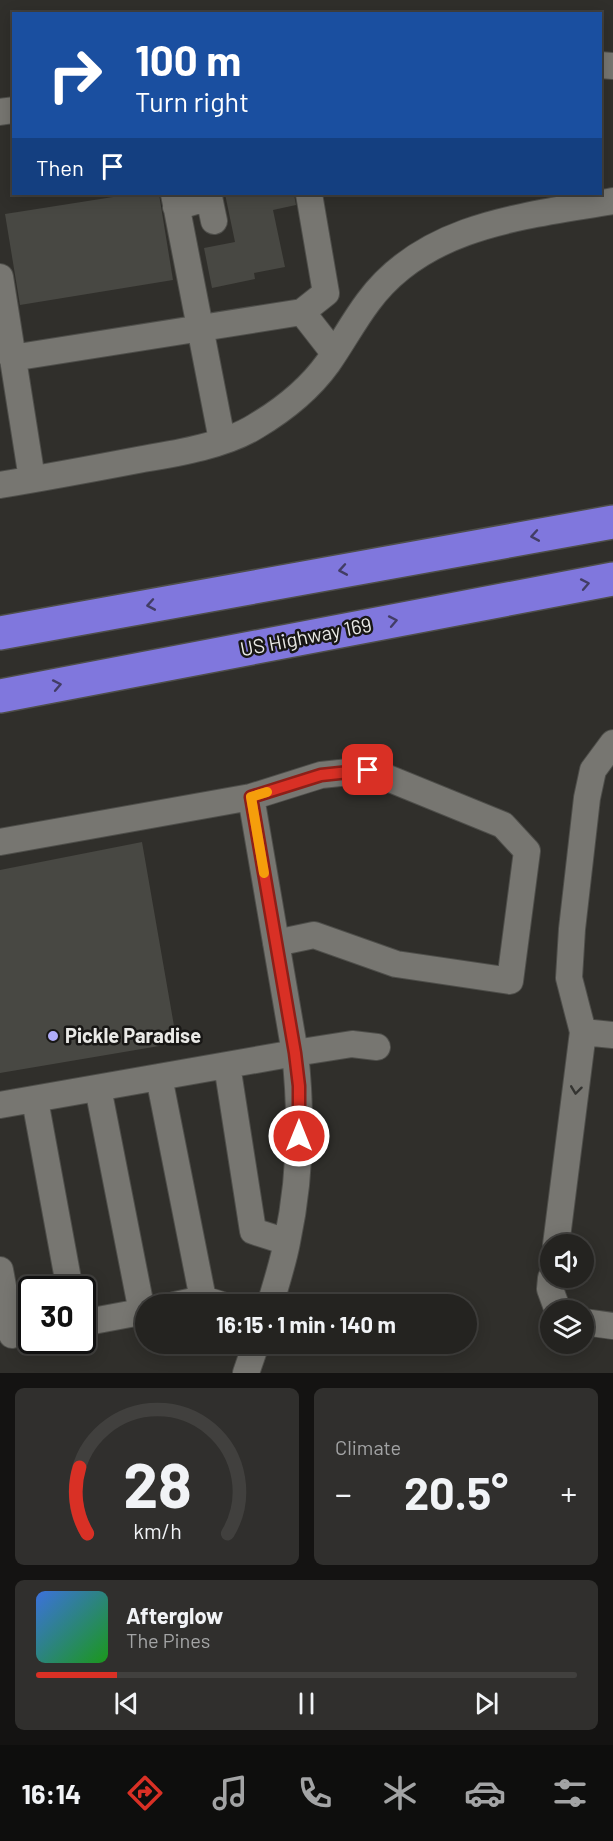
<!DOCTYPE html>
<html lang="en">
<head>
<meta charset="utf-8">
<style>
	body { margin:0; font-family:Barlow,sans-serif; background:#302f2d; color:#f1f3f6; height:100vh; display:flex; flex-direction:column; font-size:22px; white-space:nowrap }
	* { box-sizing:border-box; margin:0 }
	p { font-size:20px; color:#a3a4a5 }
	.icon { flex:none; width:33px; height:33px; fill:none; stroke:currentColor; stroke-width:2; stroke-linecap:round; stroke-linejoin:round }
	.map { position:relative; height:1373px; overflow:hidden }
	.drawer { display:flex; flex-direction:column; gap:15px; padding:15px; background:#141312; flex:1 }
	.drawer>* { flex:none }
	.top-card { position:absolute; left:12px; top:12px; width:590px; height:183px; border-radius:0px; box-shadow:0 3px 15px #0003,0 0 0 2px #41403e; background:#1a4fa0; color:#fff; overflow:hidden }
	.fabs { position:absolute; left:540px; top:1234px; display:grid; gap:12px }
	.fabs a { display:grid; place-items:center; width:54px; height:54px; border-radius:50%; background:#242320; box-shadow:0 3px 15px #0003,0 0 0 2px #41403e; font-size:30px }
	.speed { position:absolute; left:18px; top:1276px; display:flex; gap:12px; font-size:30px; font-weight:700; text-align:center }
	.speed>* { display:grid; place-content:center; width:78px; height:78px; border-radius:50%; background:#242320; box-shadow:0 3px 15px #0003,0 0 0 2px #41403e; line-height:1 }
	.speed .limit { border:3px solid #111; border-radius:9px; background:#fff; color:#111 }
	.pin { position:absolute; display:grid; place-items:center; width:51px; height:51px; color:#fff; margin:-26px; border-radius:12px; box-shadow:0 3px 9px #0006 }
	.me { position:absolute; width:66px; margin:-33px; rotate:0deg; stroke-linejoin:round; filter:drop-shadow(0 0 4px #0008) }
	.turn { display:flex; align-items:center; gap:21px; height:126px; padding:0 24px; font-size:27px }
	.turn .icon { width:78px; height:78px; stroke-width:2.5 }
	.turn b { display:block; font-size:42px; line-height:51px }
	.then { display:flex; align-items:center; height:57px; padding:0 24px; background:#0003; gap:12px; font-size:22px }
	.big { font-size:45px; font-weight:700; line-height:1.1 }
	.drawer .tile { flex:1; display:flex; flex-direction:column; justify-content:center; gap:9px; min-width:0; padding:0 21px; border-radius:9px; background:#302f2d }
	.drawer .dial { align-items:center; gap:0 }
	.dial svg { height:156px; overflow:visible; fill:none; stroke:#41403e; stroke-width:7; stroke-linecap:round; text-anchor:middle }
	.dial text { fill:#f1f3f6; stroke:none }
	.song { display:flex; align-items:center; gap:18px }
	.cover { width:72px; height:72px; border-radius:9px; background:linear-gradient(135deg,hsl(220 70% 55%),hsl(120 70% 35%)) }
	.played { height:6px; border-radius:3px; background:linear-gradient(90deg,#d93025 15%,#41403e 15%) }
	.keys { display:flex; justify-content:space-around; direction:ltr }
	.heat { display:flex; justify-content:space-between; align-items:center; font-size:33px; direction:ltr }
	.drawer .tiles { flex:1; display:grid; gap:15px; grid-template-columns:1fr 1fr }
	.tile:last-child { grid-column:span 2 }
	.trip { position:absolute; left:135px; top:1294px; width:342px; height:60px; border-radius:30px; background:#242320; box-shadow:0 3px 15px #0003,0 0 0 2px #41403e; font-weight:700; line-height:60px; text-align:center }
	.tab-bar { display:flex; height:96px; justify-content:space-around; align-items:center; background:#0e0e0d; color:#a3a4a5 }
	.tab-bar .icon { width:42px; height:42px }
	.tab-bar .on { color:#d93025 }
	.tab-bar b { font-size:27px; color:#f1f3f6 }
	.map>svg:first-child { display:block }
	.building { fill:#484843 }
	.lines { fill:none; stroke-linecap:round; stroke-linejoin:round }
	.minor-casing { stroke:#4e4e4a; stroke-width:28 }
	.highway-casing { stroke:#4e4e4a; stroke-width:36 }
	.minor { stroke:#777671; stroke-width:26 }
	.highway { stroke:#8077dd; stroke-width:33 }
	.oneway { stroke:#423d65 }
	.oneway2 { stroke:#343431 }
	.route-casing { stroke:#8d1f18; stroke-width:15 }
	.route { stroke:#d93025; stroke-width:10 }
	.slow { stroke:#f59e0b; stroke-width:10 }
	.poi-dot { fill:#b0adfa; stroke:#181715; stroke-width:2 }
	.labels { text-anchor:middle; stroke-width:5; stroke-linejoin:round; paint-order:stroke }
	.street-label { font-size:20px; fill:#e9e9e6; stroke:#181715 }
	.poi-label { font-size:20px; font-weight:bold; fill:#e9e9e6; stroke:#181715; text-anchor:start }
</style>
</head>
<body>
<div class="map">
<svg width="613" height="1373" viewBox="0 0 613 1373">
	<rect width="100%" height="100%" fill="#302f2b"/>
	<path class="building" d="M132,194H159L173,280L20,305L5,214Z
		M225,194H294L296,205L273,210L285,267L254,273L255,279L212,288L204,248L235,242Z
		M142,842L177,1043L0,1073V870Z"/>
	<g class="lines">
		<g class="minor-casing">
			<path id="minor" d="M600,65L613,66
				M0,112L14,110
				M174,194L222,440
				M210,194L209,197L214,221
				M176,207L209,197
				M0,277L32,479
				M302,312L326,293L309,194
				M12,358L302,312L334,353
				M0,485C48,477 96,468 143,459C179,453 226,445 256,426C283,410 310,388 328,363C342,343 353,322 368,302C425,224 526,216 613,201
				M251,797L295,1053C302,1115 300,1181 287,1242C283,1263 276,1284 270,1305
				M0,842L251,797L321,775L368,770L503,825L527,851L510,981L396,964L314,935L276,943
				M583,1032L613,1035
				M227,1065L253,1231L287,1242
				M159,1077L203,1299L222,1305
				M98,1088L142,1312
				M35,1100L70,1290
				M0,1105L295,1053L352,1044L377,1047
				M556,1245L583,1032L569,978L572,929L587,798L593,770L613,743
				M0,1270L12,1335
				M551,1278L550,1289L558,1311
				M175,1305L203,1299
				M584,1322L613,1326
				M82,1323L146,1311
				M246,1373L256,1344"/>
		</g>
		<g class="highway-casing">
			<path id="highway" d="M0,633L613,522
				M0,696L613,579"/>
		</g>
		<use href="#minor" class="minor"/>
		<use href="#highway" class="highway"/>
	</g>
	<defs><path id="oneway-chevron" d="M-2-3.5L2.5 0L-2 3.5" fill="none" stroke-width="1.6" stroke-linecap="round" stroke-linejoin="round" transform="scale(1.5)"/></defs>
	<g class="oneway">
		<use href="#oneway-chevron" transform="translate(535 536) rotate(170)"/>
		<use href="#oneway-chevron" transform="translate(343 570) rotate(170)"/>
		<use href="#oneway-chevron" transform="translate(585 584) rotate(-11)"/>
		<use href="#oneway-chevron" transform="translate(151 605) rotate(170)"/>
		<use href="#oneway-chevron" transform="translate(393 621) rotate(-11)"/>
		<use href="#oneway-chevron" transform="translate(57 685) rotate(-11)"/>
	</g>
	<use class="oneway2" href="#oneway-chevron" transform="translate(576 1090) rotate(97)"/>
	<g class="lines">
		<g class="route-casing">
			<path id="route" d="M299,1136V1086L295,1053L251,797L321,775L368,770"/>
		</g>
		<use href="#route" class="route"/>
		<path class="slow" d="M264,873L251,797L267,792"/>
	</g>
	<circle class="poi-dot" cx="53" cy="1036" r="6"/>
	<g class="labels">
		<g class="street-label">
			<text transform="translate(306 637) rotate(-11)" y="7">US Highway 169</text>
		</g>
		<g class="poi-label">
			<text x="65" y="1043">Pickle Paradise</text>
		</g>
	</g>
</svg>
<div class="fabs">
<a><svg class="icon" aria-label="sound" viewBox="0 0 24 24"><path d="M4 9h4l5-4v14l-5-4H4zM17 9q2 3 0 6"/></svg></a>
<a><svg class="icon" aria-label="layers" viewBox="0 0 24 24"><path d="M12 4l9 5-9 5-9-5zM3 14l9 5 9-5"/></svg></a>
</div>
<div class="speed"><div class="limit">30</div></div>
<div class="pin" style="left:368px;top:770px;background:#d93025"><svg class="icon" aria-label="arrive" viewBox="0 0 24 24"><path d="M6 21V4h12l-3 4 3 4H6"/></svg></div>
<svg class="me" style="left:299px;top:1136px" viewBox="-20 -20 40 40"><circle r="17" fill="#d93025" stroke="#fff" stroke-width="3"/><path d="M0-11L8 9 0 5-8 9z" fill="#fff"/></svg>
<div class="trip">16:15 · 1 min · 140 m</div>
<div class="top-card">
<div class="turn"><svg class="icon" aria-label="right" viewBox="0 0 24 24"><path d="M7 20v-9h11M14 6l5 5-5 5"/></svg><div><b>100 m</b>Turn right</div></div>
<div class="then">Then<svg class="icon" aria-label="arrive" viewBox="0 0 24 24"><path d="M6 21V4h12l-3 4 3 4H6"/></svg></div>
</div>
</div>
<section class="drawer">
<div class="tiles">
<div class="tile dial"><svg viewBox="0 0 100 80">
<path d="M14 69A42 42 0 1 1 86 69"/>
<path d="M14 69A42 42 0 0 1 10 35" stroke="#d93025"/>
<text x="50" y="56" font-size="32" font-weight="700">28</text>
<text x="50" y="72" font-size="11">km/h</text>
</svg></div>
<div class="tile"><p>Climate</p>
<div class="heat"><a>−</a><b class="big">20.5°</b><a>+</a></div>
</div>
<div class="tile">
<div class="song"><i class="cover"></i><div><b>Afterglow</b><p>The Pines</p></div></div>
<div class="played"></div>
<div class="keys"><svg class="icon" aria-label="previous" viewBox="0 0 24 24"><path d="M18 5L8 12l10 7zM5 5v14"/></svg><svg class="icon" aria-label="pause" viewBox="0 0 24 24"><path d="M8 5v14M16 5v14"/></svg><svg class="icon" aria-label="next" viewBox="0 0 24 24"><path d="M6 5l10 7-10 7zM19 5v14"/></svg></div>
</div>
</div>
</section>
<nav class="tab-bar">
<b>16:14</b>
<svg class="icon on" aria-label="directions" viewBox="0 0 24 24"><path d="M12 3l9 9-9 9-9-9zM9 14v-3h6M13 9l2 2-2 2"/></svg>
<svg class="icon" aria-label="music" viewBox="0 0 24 24"><path d="M9 18V5l10-2v13"/><circle cx="6" cy="18" r="3"/><circle cx="16" cy="16" r="3"/></svg>
<svg class="icon" aria-label="phone" viewBox="0 0 24 24"><path d="M5 4h4l2 5-3 2q2 4 5 5l2-3 5 2v4C11 20 4 13 5 4z"/></svg>
<svg class="icon" aria-label="climate" viewBox="0 0 24 24"><path d="M12 3v18M4 7l16 10M4 17L20 7"/></svg>
<svg class="icon" aria-label="car" viewBox="0 0 24 24"><path d="M5 17H2v-5l4-1 3-4h7l3 4 3 1v5h-3M9 17h6M6 11h13"/><circle cx="7" cy="17" r="2"/><circle cx="17" cy="17" r="2"/></svg>
<svg class="icon" aria-label="filters" viewBox="0 0 24 24"><path d="M4 7h16M4 17h16"/><circle cx="9" cy="7" r="2"/><circle cx="15" cy="17" r="2"/></svg>
</nav>
</body>
</html>
